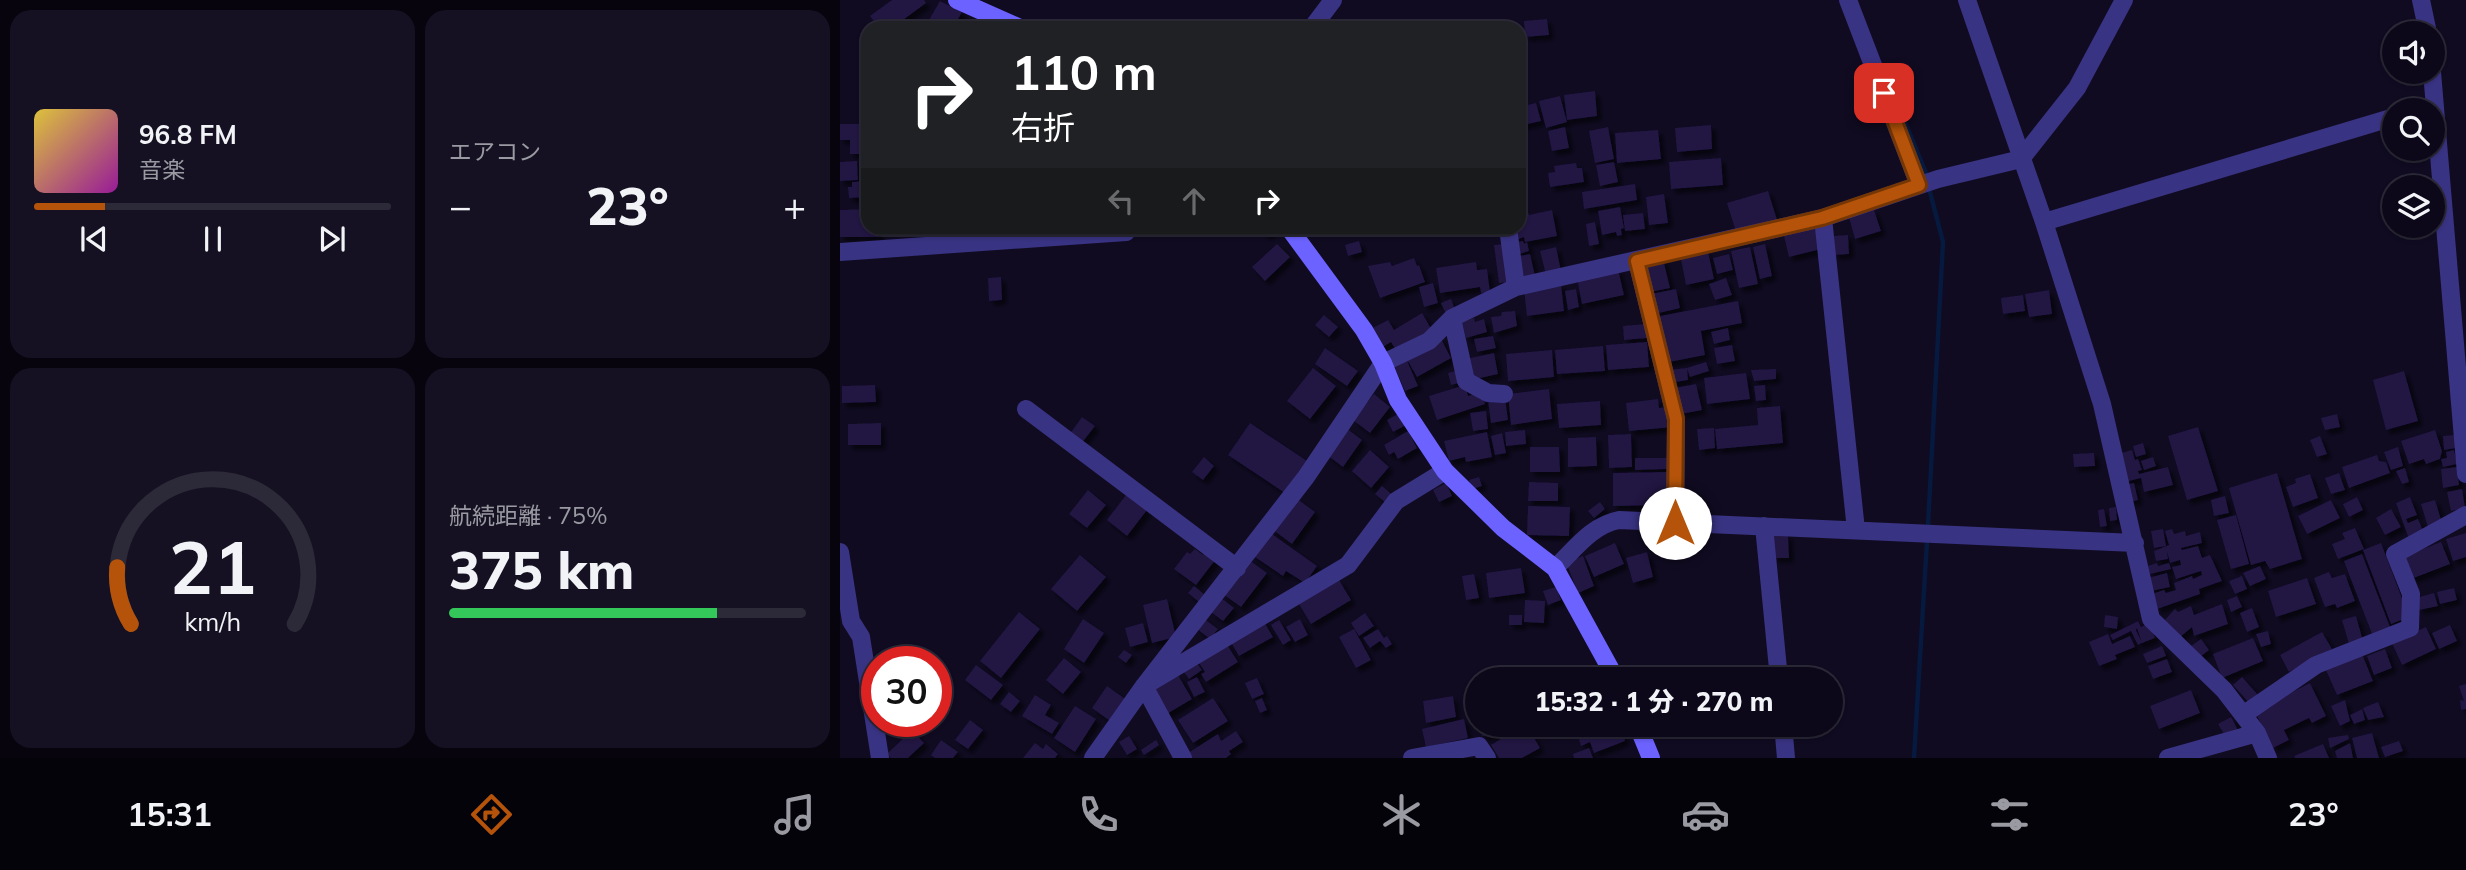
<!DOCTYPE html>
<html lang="ja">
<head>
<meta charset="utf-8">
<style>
	body { margin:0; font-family:Mulish,"Noto Sans JP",sans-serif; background:#151122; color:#f1f3f6; height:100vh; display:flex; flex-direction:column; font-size:26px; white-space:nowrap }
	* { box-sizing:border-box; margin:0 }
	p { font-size:23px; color:#9a9aa2 }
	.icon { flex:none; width:38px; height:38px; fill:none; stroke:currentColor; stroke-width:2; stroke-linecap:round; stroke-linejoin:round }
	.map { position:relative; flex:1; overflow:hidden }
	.side { display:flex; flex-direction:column; gap:10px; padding:10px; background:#07040e; width:840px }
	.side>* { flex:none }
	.top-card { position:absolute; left:21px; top:21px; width:665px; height:214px; border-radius:21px; box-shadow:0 2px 5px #0004,0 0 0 2px #2c2938; background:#202124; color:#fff; overflow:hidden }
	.tools { position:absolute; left:1542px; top:21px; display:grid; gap:14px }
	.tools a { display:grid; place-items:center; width:63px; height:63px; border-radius:50%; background:#0c0819; box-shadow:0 2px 5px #0004,0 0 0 2px #2c2938; font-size:35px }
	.speed { position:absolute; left:21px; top:646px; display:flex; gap:14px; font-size:35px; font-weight:700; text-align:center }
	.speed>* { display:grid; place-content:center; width:91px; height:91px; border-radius:50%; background:#0c0819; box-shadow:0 2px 5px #0004,0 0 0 2px #2c2938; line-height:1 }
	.speed .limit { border:10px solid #d22; background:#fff; color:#111 }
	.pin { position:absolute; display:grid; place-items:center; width:60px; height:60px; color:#fff; margin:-30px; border-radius:14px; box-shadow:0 4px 10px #0006 }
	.me { position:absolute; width:77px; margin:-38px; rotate:0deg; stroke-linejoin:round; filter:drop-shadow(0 0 5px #0008) }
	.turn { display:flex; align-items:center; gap:24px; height:147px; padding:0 35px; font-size:32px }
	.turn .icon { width:91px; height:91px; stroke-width:2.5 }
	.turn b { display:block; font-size:49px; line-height:60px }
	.lanes { display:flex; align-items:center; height:66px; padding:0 35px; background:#0003; justify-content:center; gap:35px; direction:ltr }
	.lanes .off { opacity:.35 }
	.big { font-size:52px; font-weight:800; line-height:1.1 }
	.side .widget { flex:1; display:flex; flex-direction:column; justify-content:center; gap:10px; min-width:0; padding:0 24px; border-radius:21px; background:#151122 }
	.side .dial { align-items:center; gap:0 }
	.dial svg { height:182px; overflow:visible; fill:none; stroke:#2c2938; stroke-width:7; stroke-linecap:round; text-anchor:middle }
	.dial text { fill:#f1f3f6; stroke:none }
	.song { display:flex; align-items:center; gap:21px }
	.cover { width:84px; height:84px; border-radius:10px; background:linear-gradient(135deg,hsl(50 70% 55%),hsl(300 70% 35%)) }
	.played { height:7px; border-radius:4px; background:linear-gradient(90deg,#b45309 20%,#2c2938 20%) }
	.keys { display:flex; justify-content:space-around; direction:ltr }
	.heat { display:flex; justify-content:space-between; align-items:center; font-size:38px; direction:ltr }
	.charge { height:10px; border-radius:5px; background:linear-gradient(90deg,#34c759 75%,#2c2938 0) }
	.side .tiles { flex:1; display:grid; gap:10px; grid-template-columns:repeat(2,1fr) }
	.trip { position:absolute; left:625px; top:667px; width:378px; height:70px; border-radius:35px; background:#0c0819; box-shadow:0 2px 5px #0004,0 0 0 2px #2c2938; font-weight:800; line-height:70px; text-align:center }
	.tabs { display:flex; height:112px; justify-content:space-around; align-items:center; background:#05030a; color:#9a9aa2 }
	.tabs .icon { width:49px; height:49px }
	.tabs .current { color:#b45309 }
	.tabs b { font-size:32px; color:#f1f3f6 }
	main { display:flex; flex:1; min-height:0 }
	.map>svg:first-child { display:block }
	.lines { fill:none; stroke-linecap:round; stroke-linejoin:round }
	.stream { stroke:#06193f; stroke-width:4.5 }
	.building { fill:#211643; filter:url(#shadow) }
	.street { stroke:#393383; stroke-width:18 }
	.secondary { stroke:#6c62ff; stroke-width:18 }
	.route-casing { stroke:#753606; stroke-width:18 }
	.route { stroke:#b45309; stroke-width:12 }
</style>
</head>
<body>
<main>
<section class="side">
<div class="tiles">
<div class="widget">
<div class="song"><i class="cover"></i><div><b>96.8 FM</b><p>音楽</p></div></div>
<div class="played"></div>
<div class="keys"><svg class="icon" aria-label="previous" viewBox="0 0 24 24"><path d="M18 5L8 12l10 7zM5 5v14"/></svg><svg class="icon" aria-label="pause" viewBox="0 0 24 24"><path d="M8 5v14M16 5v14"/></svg><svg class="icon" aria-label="next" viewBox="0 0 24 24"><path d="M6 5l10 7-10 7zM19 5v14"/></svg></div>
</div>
<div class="widget"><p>エアコン</p>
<div class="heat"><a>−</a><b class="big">23°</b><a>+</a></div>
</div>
<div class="widget dial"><svg viewBox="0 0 100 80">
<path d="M14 69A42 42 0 1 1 86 69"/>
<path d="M14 69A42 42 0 0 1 8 44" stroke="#b45309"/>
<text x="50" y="56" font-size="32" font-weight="700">21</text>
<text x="50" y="72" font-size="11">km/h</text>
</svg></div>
<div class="widget"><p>航続距離 · 75%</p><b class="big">375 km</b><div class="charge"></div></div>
</div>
</section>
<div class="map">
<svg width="1626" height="758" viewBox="0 0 1626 758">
	<defs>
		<filter id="shadow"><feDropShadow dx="4.5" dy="4.5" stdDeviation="2" flood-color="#0009"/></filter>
	</defs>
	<rect width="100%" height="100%" fill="#100b21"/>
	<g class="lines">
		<path class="stream" d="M1053,93L1086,173
			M1088,525L1103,242L1090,192
			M1074,758L1087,541"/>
	</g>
	<path class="building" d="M52,0H84L86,3L52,28H39L30,16Z
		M100,1L122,12L113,28H103L89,20Z
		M139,14L169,28L133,27Z
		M707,19L709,35L685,37L684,21Z
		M755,91L757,116L727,120L724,95Z
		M720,96L727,122L706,128L699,101Z
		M696,103L701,121L679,126V107Z
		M0,124H28V154H10V140H0Z
		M871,125L872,149L837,152L835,128Z
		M725,127L729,148L712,151L708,131Z
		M768,127L774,159L755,163L749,131Z
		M818,130L821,159L777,163L775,133Z
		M881,158L883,185L831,189L829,162Z
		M17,161L18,180L0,181V162Z
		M774,162L778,182L760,186L756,165Z
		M736,163L737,168H742L744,182L710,187L708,173L715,172L714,166Z
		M27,181L28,197L9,198L8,187H12V182Z
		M795,184L797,200L744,209L742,192Z
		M928,191L938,223L897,235L887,203Z
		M824,194L828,223L809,225L806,197Z
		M780,207L784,228L781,229L782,235L777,236L776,232L762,235L758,211Z
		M28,209V228H39V237H0V210Z
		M712,210L717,236L685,242L684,237L675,240L673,228H679V214L688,212L689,215Z
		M1034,210L1041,231L1015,239L1009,217Z
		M803,213L805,229L785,231L783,215Z
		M755,222L759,244L749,246L746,224Z
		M418,228H436L427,236Z
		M976,228L981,249L949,257L944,236Z
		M1008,235L1009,254L994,255L993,236Z
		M519,241L522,252L508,256L505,245Z
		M683,241L684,244L687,242L689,251L676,255L673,243Z
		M437,244L450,257L425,281L412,267Z
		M667,244L672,282L659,283L654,245Z
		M925,244L932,276L920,279L913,247Z
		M716,247L721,271L706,275L700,251Z
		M910,247L918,284L899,288L891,251Z
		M868,252L874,279L846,285L841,259Z
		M690,254L695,276L680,280L675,257Z
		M889,254L893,270L877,274L873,258Z
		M574,258L577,266L579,265L585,282L540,298L528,266L550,262L552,266Z
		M823,259L830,288L810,292L804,264Z
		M636,262L637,270L647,269L650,292L641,293L640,287L600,293L596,268Z
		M778,269L784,295L742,304L737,278Z
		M161,277L162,300L149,301L148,278Z
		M886,278L892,295L875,300L869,284Z
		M593,283L598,303L584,307L579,287Z
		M721,284L724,311L687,316L684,290Z
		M736,289L739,307L728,310L725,291Z
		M836,289L840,308L815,314L811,294Z
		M1209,290L1212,314L1189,317L1185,294Z
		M1183,295L1185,311L1163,314L1161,298Z
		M611,299L615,310L606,314L601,303Z
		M898,301L902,323L861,331L865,355L824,363L815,317Z
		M675,311L677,326L654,333L651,317L661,316L662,312Z
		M582,313L593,332L558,353L551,342L541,348L531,329L548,320L554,330Z
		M484,315L498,327L489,337L475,325Z
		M634,318L635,322L644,319L647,332L626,338L622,322Z
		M806,324L807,338L784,340L783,326Z
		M888,328L890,340L874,344L871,332Z
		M653,336L656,348L637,352L634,339Z
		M600,337L611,358L577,377L565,356Z
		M807,342L809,367L768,370L766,345Z
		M892,345L895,361L877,364L874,348Z
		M763,346L765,371L717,374L715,350Z
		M485,348L518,371L507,386L475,364Z
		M712,350L714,377L668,381L666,354Z
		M654,353L658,374L631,380L626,359Z
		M565,356L578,386L565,391L552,361Z
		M866,362L869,371L850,377L847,368Z
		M473,368L496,386L470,419L447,401Z
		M847,368L848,380L830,383L829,370Z
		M936,369V379L914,381L911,370Z
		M619,370L623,382L611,385L608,373Z
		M1564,371L1578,421L1546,430L1533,380Z
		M906,373L910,399L867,404L864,378Z
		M856,384L862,410L841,414L835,388Z
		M35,385L36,402L2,403V386Z
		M625,385L628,396L641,392L645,404L597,420L589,396Z
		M925,385L926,400L916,401L914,386Z
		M709,389L712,419L671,425L668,394Z
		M534,394L550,407L530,433L513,420Z
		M665,398L668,420L651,423L648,400Z
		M818,399L819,408L827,407L833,427L789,431L786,403Z
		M760,401L761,425L719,428L717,404Z
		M940,406L943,443L877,449L875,429L918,425L917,408Z
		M646,411L648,429L633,431L630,413Z
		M560,413L566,425L553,432L547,420Z
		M1497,414L1500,427L1485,430L1481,418Z
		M242,417L255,426L241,444L229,435Z
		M41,423V445H8V424Z
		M410,423L467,461L445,493L388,455Z
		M1358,427L1378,491L1347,500L1328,436Z
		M506,428L522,440L503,467L487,455Z
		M874,428L875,448L859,450L857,429Z
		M685,430L686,444L666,446L665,432Z
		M1595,430L1602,451L1600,459L1586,464L1584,459L1569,464L1561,441Z
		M568,431L577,448L558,459L554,452L549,455L544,445Z
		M647,432L652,457L626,462L625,457L609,461L604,441Z
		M662,433L666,453L655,455L651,436Z
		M791,434L792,467L769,468L768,435Z
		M1615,435L1616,448L1604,450L1603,436Z
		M1480,436L1487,454L1477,457L1470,440Z
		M756,437L757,466L728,467V438Z
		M1303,443L1306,454L1296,457L1293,446Z
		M690,447H719L720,472H690Z
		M1558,447L1563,466L1551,470L1544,452Z
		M530,450L549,467L531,488L512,471Z
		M1292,450L1295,460L1298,459L1302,470L1298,471L1299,474L1328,467L1333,485L1304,492L1301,478L1285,482L1278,454Z
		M1614,450L1617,464L1603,467L1601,459L1607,458L1606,452Z
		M1254,453L1255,466L1234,467L1233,454Z
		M1537,455L1539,461L1546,462L1550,473L1509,488L1502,467Z
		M364,457L374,466L363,480L352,472Z
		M1313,457L1316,466L1304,470L1301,461Z
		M795,458H827V469L795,470Z
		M1617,467L1619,485L1603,488L1601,469Z
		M1565,468L1569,482L1562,484L1556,471Z
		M828,472V505L773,506V473Z
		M1437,473L1462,559L1430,569L1425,561L1411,565L1389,488Z
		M1499,473L1505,490L1491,494L1485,478Z
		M1470,474L1478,498L1453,507L1446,487L1456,483L1455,479Z
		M639,477L642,486L632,489L629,480Z
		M689,482L718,483V501H688Z
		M606,483L612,496L599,502L593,490Z
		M1294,483L1298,500L1290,502L1285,485Z
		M542,486L556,498L550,506L535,494Z
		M1622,489L1625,508L1611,511L1607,492Z
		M248,490L266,505L247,528L229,514Z
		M286,495L307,510L287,536L267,520Z
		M1385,496L1389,513L1374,516L1371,500Z
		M1517,497L1523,510L1509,517L1503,504Z
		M1570,497L1577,515L1566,519L1568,523L1578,519L1584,533L1569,539L1556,503Z
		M456,498L475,512L452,544L432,529Z
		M1491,500L1500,518L1467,534L1458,516Z
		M1595,500L1602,523L1588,527L1581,504Z
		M760,502L765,509L754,518L748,511Z
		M688,506L730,507L729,536L687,535Z
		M1276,507L1277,520L1270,521L1269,508Z
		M1264,509L1267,526L1260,527L1258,510Z
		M1551,509L1561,527L1545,535L1536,518Z
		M1396,515L1409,564L1391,569L1377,520Z
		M1515,528L1524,549L1498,559L1492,544L1505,539L1502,533Z
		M1323,529L1326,546L1314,548L1311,531Z
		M1332,529L1334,534L1345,531L1346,536L1360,532L1362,543L1341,548L1342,550L1358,546L1362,558L1370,555L1382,581L1359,589L1360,594L1317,609L1312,594L1324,590L1326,593L1336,590L1334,583L1352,576L1353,579L1362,575L1361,571L1336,579L1332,567L1341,565L1340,560L1330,563L1327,551L1328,559L1316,561L1314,551L1329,545L1325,531Z
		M429,532L477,566L465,583L446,571L443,576L412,555Z
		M1626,533V557L1613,561L1606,539Z
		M933,535H948L949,558H933Z
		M1601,542L1610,564L1571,579L1563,557Z
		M775,543L784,564L754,577L745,556Z
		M1541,543L1569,617L1551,624L1523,550Z
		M355,549L363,555L365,551L376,559L356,585L334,569L347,552L350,554Z
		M807,552L813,577L793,583L786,558Z
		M1522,554L1550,627L1532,634L1504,561Z
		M240,555L266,577L237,611L211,589Z
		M743,556L754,586L738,593L726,562Z
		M409,560L427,573L401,607L383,594Z
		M1317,563L1318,566L1329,563L1331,569L1310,574L1308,566Z
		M1420,566L1426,579L1410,586L1403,573Z
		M681,568L685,593L649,598L646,573Z
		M1489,572L1492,578L1505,574L1515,601L1497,608L1495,604L1485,607L1474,578Z
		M1327,573L1330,587L1311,591L1308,578Z
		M634,574L639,598L626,600L622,576Z
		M1402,576L1407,589L1395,594L1389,581Z
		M1467,578L1476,604L1436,617L1428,591Z
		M499,580L511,600L471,624L459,604Z
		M354,586L365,595L359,602L348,593Z
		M716,587L721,600L708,605L703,591Z
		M1614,588L1617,600L1600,604L1597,592Z
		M1594,593L1598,606L1579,610L1576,598Z
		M1397,596L1402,607L1391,612L1387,600Z
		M381,598L394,608L383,621L371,612Z
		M327,599L336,637L312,643L303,605Z
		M685,600L705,601L704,623L684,622Z
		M1382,604L1388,624L1354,636L1352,627L1339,638L1322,623L1335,609L1338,612L1351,606L1354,615Z
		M1412,608L1419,627L1407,632L1400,613Z
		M179,612L200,629L161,678L140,661Z
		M525,613L534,626L519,636L511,623Z
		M669,615H682V625H669Z
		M1265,615L1278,617L1277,629L1264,627Z
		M1516,616L1523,641L1509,644L1502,620Z
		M363,618L378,629L370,639L356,628Z
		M243,619L264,633L244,663L224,649Z
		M460,619L468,635L455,642L446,627Z
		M423,620L433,637L399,656L389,639Z
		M439,620L451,640L443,645L431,625Z
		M1298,621L1301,627L1309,623L1315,638L1302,643L1297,628L1296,630L1302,643L1298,645L1291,631L1273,640L1270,635Z
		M303,623L308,642L290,647L285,628Z
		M1610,625L1617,641L1599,649L1592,633Z
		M1586,627L1596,649L1562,665L1552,643Z
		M514,629L531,660L516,668L499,637Z
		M538,629L544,638L547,636L552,644L546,648L540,641L530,648L523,638Z
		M1428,631L1431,644L1421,647L1416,634Z
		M1482,632L1492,649L1449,672L1440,655Z
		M1268,634L1272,644L1290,636L1295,647L1275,655L1277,659L1259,666L1249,642Z
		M1413,638L1423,661L1382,678L1373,654Z
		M1361,639L1369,650L1360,657L1351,646Z
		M386,643L398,662L366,682L361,674L365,672L358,661Z
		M1322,646L1326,656L1307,663L1303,654Z
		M1545,649L1552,668L1534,675L1527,656Z
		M284,650L292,655L286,663L278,657Z
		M46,652L59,662H39Z
		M1522,654L1533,681L1497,695L1486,670Z
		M224,658L241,672L223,694L206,680Z
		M1327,659L1332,672L1313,679L1308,666Z
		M356,662L362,670L349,679L343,671Z
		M136,665L163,685L151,700L125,680Z
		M338,675L352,699L325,715L311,691Z
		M357,677L365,692L354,697L347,682Z
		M1402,677L1419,696L1410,704L1393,685Z
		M417,678L424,694L412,699L405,683Z
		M1470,683L1486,716L1472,723L1469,718L1444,730L1449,740L1433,748L1416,714L1432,706L1431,703Z
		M1626,684V709L1621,710L1620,700L1624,701L1619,686Z
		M267,686L288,701L273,723L252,708Z
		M1351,690L1360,713L1319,729L1310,706Z
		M169,692L180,701L171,712L160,704Z
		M195,695L211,705L205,715L219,723L212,734L182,716Z
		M637,695V718L630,719L627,696Z
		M613,696L616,717L586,723L583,701Z
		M373,698L388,721L353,743L338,720Z
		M422,698L427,710L420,713L415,701Z
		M1505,700L1510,721L1500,726L1491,706Z
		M1538,702L1544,717L1528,720L1523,708Z
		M235,706L256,719L235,752L214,738Z
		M1522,709L1525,720L1514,724L1510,715Z
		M1391,717L1399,732L1387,739L1378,724Z
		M624,719L628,738L586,747L582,729Z
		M130,720L143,730L128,749L115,740Z
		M641,724H656L658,734L642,736Z
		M686,724L700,748L682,758H659L651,745Z
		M766,724H779L785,741L754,753L750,742L741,746L737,732L746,729L747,732Z
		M72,730L84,743L68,758H51L47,754Z
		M396,731L403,742L389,751L391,754L386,758H347L345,755L378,734L381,741Z
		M1532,733L1539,758H1517L1512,738Z
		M1508,735L1509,739L1490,748L1488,738Z
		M289,736L297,749L287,755L279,742Z
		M101,740L118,752L113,758H95L91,755Z
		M316,740L319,745L304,755L301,750Z
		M1559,741L1563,751L1545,757L1541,747Z
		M195,743L203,749L206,744L218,754L215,758H183Z
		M1510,743L1513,758H1497L1495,751Z
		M1483,744L1489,758H1455L1454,756Z
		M749,748L753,758H734L733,754Z"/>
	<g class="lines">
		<path class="street" d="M1008,0L1079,185
			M1127,0L1204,222L1262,404L1311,619L1384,690L1417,733L1428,758
			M1581,0L1588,33
			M472,28L493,0
			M1592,72L1626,474
			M983,218L1016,530
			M1204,222L1554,117
			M668,228L676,287
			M0,252L286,232L289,228
			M797,261L836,419L835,523
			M612,318L626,381L648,393L664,394
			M186,409L397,568
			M924,526L939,679
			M0,552L11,621L21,637L40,758
			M715,568C735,549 752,525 779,520L1295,543
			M1403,715L1476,665L1570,628L1571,594L1555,554L1626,515
			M943,724L946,758
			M253,758L304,686L466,477L543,363L589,341L612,318L676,287L983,218L1098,179L1181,159L1237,88L1284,0
			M343,758L304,686L508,565L556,501L605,471
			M572,758L639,746L647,758
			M1328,758L1417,733"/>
		<path class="secondary" d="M117,0L180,28
			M449,228L524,330L543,363L558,400L605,471L663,528L715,568L776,679
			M797,724L811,758"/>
	</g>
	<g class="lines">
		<g class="route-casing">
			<path id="route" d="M835,523L836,419L797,261L982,218L1079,185L1044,93"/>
		</g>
		<use href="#route" class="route"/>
	</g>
</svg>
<div class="tools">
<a><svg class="icon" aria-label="sound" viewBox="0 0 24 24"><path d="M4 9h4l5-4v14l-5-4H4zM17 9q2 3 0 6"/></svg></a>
<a><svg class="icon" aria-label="search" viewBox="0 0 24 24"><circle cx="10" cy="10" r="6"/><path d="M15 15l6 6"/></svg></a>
<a><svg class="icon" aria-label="layers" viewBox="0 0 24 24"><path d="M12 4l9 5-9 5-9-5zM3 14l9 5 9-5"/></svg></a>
</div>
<div class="speed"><div class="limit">30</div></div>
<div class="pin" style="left:1044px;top:93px;background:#d93025"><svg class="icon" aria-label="arrive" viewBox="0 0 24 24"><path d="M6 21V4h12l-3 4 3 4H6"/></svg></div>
<svg class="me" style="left:835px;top:523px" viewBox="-20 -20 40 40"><circle r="19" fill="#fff"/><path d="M0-13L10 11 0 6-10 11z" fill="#b45309"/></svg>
<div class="trip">15:32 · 1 分 · 270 m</div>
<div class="top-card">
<div class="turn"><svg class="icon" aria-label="right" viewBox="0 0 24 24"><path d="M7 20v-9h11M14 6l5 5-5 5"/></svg><div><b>110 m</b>右折</div></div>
<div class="lanes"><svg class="icon off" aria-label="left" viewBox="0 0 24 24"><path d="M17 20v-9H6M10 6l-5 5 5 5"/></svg><svg class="icon off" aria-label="ahead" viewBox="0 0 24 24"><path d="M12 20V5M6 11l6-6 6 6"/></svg><svg class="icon" aria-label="right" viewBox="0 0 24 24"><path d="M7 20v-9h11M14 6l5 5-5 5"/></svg></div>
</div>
</div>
</main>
<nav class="tabs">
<b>15:31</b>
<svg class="icon current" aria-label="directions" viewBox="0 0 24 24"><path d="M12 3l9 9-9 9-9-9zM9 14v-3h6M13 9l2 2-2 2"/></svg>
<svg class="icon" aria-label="music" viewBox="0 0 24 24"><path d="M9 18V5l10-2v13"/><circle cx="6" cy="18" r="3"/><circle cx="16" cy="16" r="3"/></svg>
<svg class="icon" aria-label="phone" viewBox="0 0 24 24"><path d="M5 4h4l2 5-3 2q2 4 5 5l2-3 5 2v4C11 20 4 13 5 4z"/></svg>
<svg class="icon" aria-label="climate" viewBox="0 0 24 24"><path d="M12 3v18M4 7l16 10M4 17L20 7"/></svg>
<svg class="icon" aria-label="car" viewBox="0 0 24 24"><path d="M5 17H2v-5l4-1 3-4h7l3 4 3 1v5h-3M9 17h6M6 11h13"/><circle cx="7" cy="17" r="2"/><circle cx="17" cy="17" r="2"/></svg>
<svg class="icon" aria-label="filters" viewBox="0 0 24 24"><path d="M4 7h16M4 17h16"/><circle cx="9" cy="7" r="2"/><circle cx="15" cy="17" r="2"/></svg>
<b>23°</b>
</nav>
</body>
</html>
